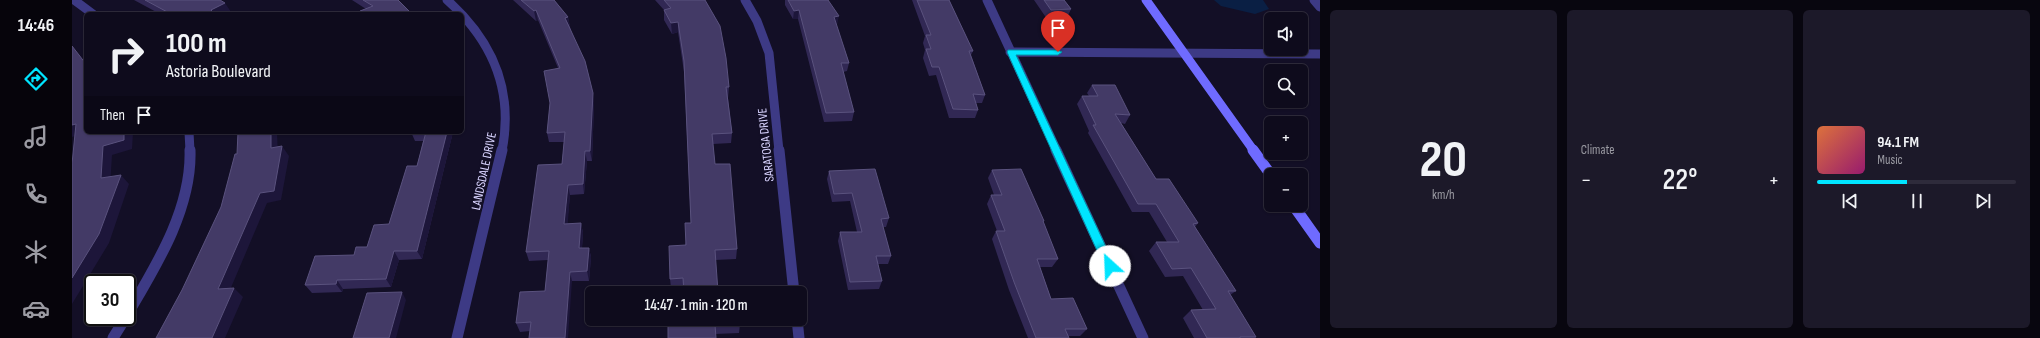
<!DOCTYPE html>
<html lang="en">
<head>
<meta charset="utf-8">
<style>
	body { margin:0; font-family:"Sofia Sans Condensed",sans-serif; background:#1c1929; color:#f1f3f6; height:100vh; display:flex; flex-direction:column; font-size:15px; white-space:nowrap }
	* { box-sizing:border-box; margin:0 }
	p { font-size:13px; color:#9b9ba3 }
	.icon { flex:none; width:22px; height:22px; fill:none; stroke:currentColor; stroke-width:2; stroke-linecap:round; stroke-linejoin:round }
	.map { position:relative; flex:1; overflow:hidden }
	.side { display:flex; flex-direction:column; gap:10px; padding:10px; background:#08060f; width:720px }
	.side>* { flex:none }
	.banner { position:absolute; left:12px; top:12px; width:380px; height:122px; border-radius:6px; box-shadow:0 1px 3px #0004,0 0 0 1px #2e2b3b; background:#0e0b1c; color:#f1f3f6; overflow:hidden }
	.controls { position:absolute; left:1192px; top:12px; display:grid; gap:8px }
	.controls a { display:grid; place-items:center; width:44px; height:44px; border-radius:6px; background:#0e0b1c; box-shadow:0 1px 3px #0004,0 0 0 1px #2e2b3b; font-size:20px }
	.speed { position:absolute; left:12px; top:274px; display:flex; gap:8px; font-size:20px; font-weight:700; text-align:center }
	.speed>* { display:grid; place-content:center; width:52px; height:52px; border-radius:50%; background:#0e0b1c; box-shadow:0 1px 3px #0004,0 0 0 1px #2e2b3b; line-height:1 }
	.speed .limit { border:2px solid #111; border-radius:6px; background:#fff; color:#111 }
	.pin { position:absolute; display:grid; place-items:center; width:34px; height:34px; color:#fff; margin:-41px -17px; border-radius:50% 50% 50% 0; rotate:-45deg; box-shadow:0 0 4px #0007 }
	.pin .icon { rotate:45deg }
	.me { position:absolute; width:44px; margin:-22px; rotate:335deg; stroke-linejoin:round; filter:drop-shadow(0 0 3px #0008) }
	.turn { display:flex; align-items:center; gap:14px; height:84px; padding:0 16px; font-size:18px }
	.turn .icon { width:52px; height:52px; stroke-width:2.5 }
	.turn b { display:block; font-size:28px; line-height:34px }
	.then { display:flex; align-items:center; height:38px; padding:0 16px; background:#0003; gap:8px; font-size:15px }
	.big { font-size:30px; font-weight:600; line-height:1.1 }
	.side .card { flex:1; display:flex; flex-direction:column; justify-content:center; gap:6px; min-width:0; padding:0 14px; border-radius:6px; background:#1c1929 }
	.side .dial { align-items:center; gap:0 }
	.dial b { font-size:52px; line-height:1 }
	.song { display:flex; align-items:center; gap:12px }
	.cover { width:48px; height:48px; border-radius:6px; background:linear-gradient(135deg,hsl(20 70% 55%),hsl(320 70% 35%)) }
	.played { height:4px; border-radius:2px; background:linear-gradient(90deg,#00e5ff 45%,#2e2b3b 45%) }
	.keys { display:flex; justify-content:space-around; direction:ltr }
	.heat { display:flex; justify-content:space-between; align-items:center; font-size:22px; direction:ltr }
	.side .tiles { flex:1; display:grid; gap:10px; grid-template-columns:repeat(3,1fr) }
	.trip { position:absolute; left:513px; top:286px; width:222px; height:40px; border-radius:6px; background:#0e0b1c; box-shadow:0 1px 3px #0004,0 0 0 1px #2e2b3b; font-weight:600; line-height:40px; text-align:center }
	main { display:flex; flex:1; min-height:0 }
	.tabs { display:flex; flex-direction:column; width:72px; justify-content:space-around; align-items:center; background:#06040b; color:#9b9ba3 }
	.tabs .icon { width:28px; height:28px }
	.tabs .selected { color:#00e5ff }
	.tabs b { font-size:18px; color:#f1f3f6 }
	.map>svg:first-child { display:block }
	.water { fill:#0a1f44 }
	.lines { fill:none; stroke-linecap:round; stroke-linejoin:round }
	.minor-far1 { stroke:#3d3a85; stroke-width:9 }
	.minor { stroke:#3d3a85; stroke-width:11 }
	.secondary-far1 { stroke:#6f6bff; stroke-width:9 }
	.secondary { stroke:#6f6bff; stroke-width:11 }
	.wall { fill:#312854 }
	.shaded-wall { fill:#1d163a }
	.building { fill:#433a66; stroke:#5a527e }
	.route { fill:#00e5ff; stroke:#0095a6 }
	.labels { text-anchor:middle; stroke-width:4; stroke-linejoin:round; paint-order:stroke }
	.street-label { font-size:13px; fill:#d9d4ff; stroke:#130f26 }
</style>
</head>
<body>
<main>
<nav class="tabs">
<b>14:46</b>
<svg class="icon selected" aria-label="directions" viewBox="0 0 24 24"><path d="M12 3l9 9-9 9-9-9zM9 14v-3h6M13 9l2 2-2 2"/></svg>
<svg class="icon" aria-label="music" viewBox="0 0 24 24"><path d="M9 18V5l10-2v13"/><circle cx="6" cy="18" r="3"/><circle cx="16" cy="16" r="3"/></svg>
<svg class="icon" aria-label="phone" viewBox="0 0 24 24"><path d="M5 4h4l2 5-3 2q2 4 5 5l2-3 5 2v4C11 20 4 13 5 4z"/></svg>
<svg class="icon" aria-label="climate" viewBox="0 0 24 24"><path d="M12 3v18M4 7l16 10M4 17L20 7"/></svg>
<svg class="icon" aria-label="car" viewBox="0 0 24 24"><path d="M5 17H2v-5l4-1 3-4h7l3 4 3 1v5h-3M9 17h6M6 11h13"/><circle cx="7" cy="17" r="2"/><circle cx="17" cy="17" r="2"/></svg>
</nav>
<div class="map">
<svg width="1248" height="338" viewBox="0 0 1248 338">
	<rect width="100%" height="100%" fill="#130f26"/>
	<path class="water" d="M1142,0H1191L1197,9L1183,14L1149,6Z"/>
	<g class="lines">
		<path class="minor-far1" d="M2,0L21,14
			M375,0C421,41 442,90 430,151
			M673,0L685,21L697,53L707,151
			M915,0L985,151
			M1242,0L1248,7
			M938,52L1248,54
			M117,132L118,151"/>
		<path class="minor" d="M707,150L722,293
			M984,150L1071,338
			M55,315C84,266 120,209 118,150
			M725,319L727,338
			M41,338L54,317
			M385,338L430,150"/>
		<path class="secondary-far1" d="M1074,0L1182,151"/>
		<path class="secondary" d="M1181,150L1199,175
			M1221,205L1248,243"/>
	</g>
	<path class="wall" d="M62,0H148L159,12L156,14H88Z
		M280,0H326L340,14H290L288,11L294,9Z
		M441,0H482L496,17L498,27L522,103L520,161H515L512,194L498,195L495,224L509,223L511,233L510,248H517L519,257L517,281H500L458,331L448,332L444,323L473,291L476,260L457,261L454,252L490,164L492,142H477L475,133L478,103L486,68L466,20L464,21Z
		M583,0H633L657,87L656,98L660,133L659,143L641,144L643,164L665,249L664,259L643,260L612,293L611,288H599L598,279L613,245L619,223L612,72L606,32L600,34L592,20V10Z
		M713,0H756L765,25H764L777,63L775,71L771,72L782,112L780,121L752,122L726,19H721L713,5Z
		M840,0H877L901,51L899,55L913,95L910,103H904L906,110L903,118H877L864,75L857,76L851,58L853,50L851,43L853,36Z
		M962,0H992L999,9L995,18L975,19Z
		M1020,85L1058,115L1053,124L1049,123L1084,179L1126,223L1123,227L1164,291L1158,295L1184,337L1183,338H1122L1111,318L1119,310H1131L1111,276L1093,277L1077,251L1084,242H1095L1077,212H1060L1016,133L1017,131L1005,104L1010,96H1017L1015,93Z
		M339,132H381L350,259L327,260L319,287L271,289L270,292L240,293L233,285L295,247L317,224L345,166L351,141H343Z
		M920,170L972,221L971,222L986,259L980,267H968L979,299L1015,329L1008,336H996L997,338H956L937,290L920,239L924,231H925L915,204L919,195H922L916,178Z
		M757,171L817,218L814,227H811L819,256L816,264H806L810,281L807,289L776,290L766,241L768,232H785L778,201L760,202L755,179Z
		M613,322L668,324L667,333L643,334Z"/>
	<path class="shaded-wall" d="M153,3L159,12L156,14H141L139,10Z
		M464,10L466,20L464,21L462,11Z
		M727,10L726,19H721L722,11Z
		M767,16L765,25L760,26L762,17Z
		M496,17L498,27L493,18Z
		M606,22V32L600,34L599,23Z
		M521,93L522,103L520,161L518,151Z
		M4,124L13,133L0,137V125Z
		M52,132H61L60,149L40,155L38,187L29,178L31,146Z
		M199,132H205L206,158L199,148Z
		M375,132H381L350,259L345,251Z
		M210,146L217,156L209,200L195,203L155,297L146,289L188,193Z
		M513,151L515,161L512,194L511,184Z
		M49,175L57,184L37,243L0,304V278Z
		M496,185L498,195L495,233L492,224Z
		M509,223L511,233L509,258L507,248Z
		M517,248L519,257L517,281L515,271Z
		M322,251L327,260L319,287L314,279Z
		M498,272L500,281L496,338H493Z
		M265,280L271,289L270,292L264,284Z
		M162,288L171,297L153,338H140Z
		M330,292L334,300L324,338H317Z"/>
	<path class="building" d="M73,0H148L153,3L139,10L143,14H99Z
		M291,0H326L340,14H291L288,11L301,6Z
		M449,0H482L496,17L493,18L513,61L521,93L518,151H513L511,184L496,185L492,224L509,223L507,248H517L515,271L498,272L493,338H457L459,322L444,323L448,292L473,291L477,251L454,252L466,165L490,164L493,132L475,133L478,103L472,71L488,68L464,10L462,11Z
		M592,0H633L648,26L654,58L657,87H654L660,133L640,134L643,164H658L665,249L643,250L646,292H665V293H612L611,278L598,279L597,246L614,245L613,223H619L612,61L606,22L599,23L592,10L599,8Z
		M716,0H756L767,16L762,17L777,63H769L782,112L754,113L727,10L722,11Z
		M845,0H877L901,51H897L913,95L901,94L906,110L881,109L867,67H860L854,49H859L854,35H859Z
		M972,0H992L999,9L979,10Z
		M0,46L14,64V132H52V140L31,146L29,178L49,175L27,234L0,278V164L4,124L0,125Z
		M1020,85H1043L1058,115L1043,114L1084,179H1097L1126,223L1121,224L1164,291H1156L1184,337H1168V338H1135L1119,310L1144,309L1119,268L1100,269L1084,242H1107L1084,204H1066L1021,125H1024L1010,96H1026Z
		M166,132H199V148L210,146L202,191L188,193L146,289L162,288L140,338H84L110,290L149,207L163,154H165Z
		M354,132H375L345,251H322L314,279L265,280L264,284L233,285L243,256L282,255L284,247H295L302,225L317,224L335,166H345Z
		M803,169L817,218L809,219L819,256H804L810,281L778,282L768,232H790L780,193L762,194L757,171Z
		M949,169L972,221H971L986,259H965L979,299L1001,298L1015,329H993L997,338H964L942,282L924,231H933L919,195H930L920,170Z
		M330,292L317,338H281L295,293Z
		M613,319H668V324L643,325L644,338H596V322H613Z"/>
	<path class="route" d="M936,50H986L990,52L986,55H944L1043,266L1041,270H1034L1032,266L935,52Z"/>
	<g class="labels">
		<g class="street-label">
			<text transform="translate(693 145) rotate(-96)" y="5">SARATOGA DRIVE</text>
			<text transform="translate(411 171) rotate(-78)" y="5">LANDSDALE DRIVE</text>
		</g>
	</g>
</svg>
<div class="controls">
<a><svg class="icon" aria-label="sound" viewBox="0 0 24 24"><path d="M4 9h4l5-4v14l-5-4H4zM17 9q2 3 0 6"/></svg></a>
<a><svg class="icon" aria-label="search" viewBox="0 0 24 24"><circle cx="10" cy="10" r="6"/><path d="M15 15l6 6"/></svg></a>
<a>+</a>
<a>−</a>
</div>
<div class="speed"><div class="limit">30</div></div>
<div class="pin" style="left:986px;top:52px;background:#d93025"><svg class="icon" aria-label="arrive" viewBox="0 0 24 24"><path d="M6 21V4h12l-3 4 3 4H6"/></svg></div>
<svg class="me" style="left:1038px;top:266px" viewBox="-20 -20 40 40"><circle r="19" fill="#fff"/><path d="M0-13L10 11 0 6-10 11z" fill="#00e5ff"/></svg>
<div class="trip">14:47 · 1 min · 120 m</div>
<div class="banner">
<div class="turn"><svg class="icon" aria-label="right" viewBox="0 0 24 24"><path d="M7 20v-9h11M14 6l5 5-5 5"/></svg><div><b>100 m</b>Astoria Boulevard</div></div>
<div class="then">Then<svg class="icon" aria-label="arrive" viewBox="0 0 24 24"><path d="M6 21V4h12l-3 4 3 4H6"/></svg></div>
</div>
</div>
<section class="side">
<div class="tiles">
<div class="card dial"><b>20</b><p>km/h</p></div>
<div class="card"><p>Climate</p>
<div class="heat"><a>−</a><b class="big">22°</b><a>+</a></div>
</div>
<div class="card">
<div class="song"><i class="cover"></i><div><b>94.1 FM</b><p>Music</p></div></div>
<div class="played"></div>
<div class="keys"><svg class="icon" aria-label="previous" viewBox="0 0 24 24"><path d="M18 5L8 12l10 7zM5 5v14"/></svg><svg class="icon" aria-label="pause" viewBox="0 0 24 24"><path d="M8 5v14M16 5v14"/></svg><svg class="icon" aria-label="next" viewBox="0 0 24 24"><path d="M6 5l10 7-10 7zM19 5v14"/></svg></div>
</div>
</div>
</section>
</main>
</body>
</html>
